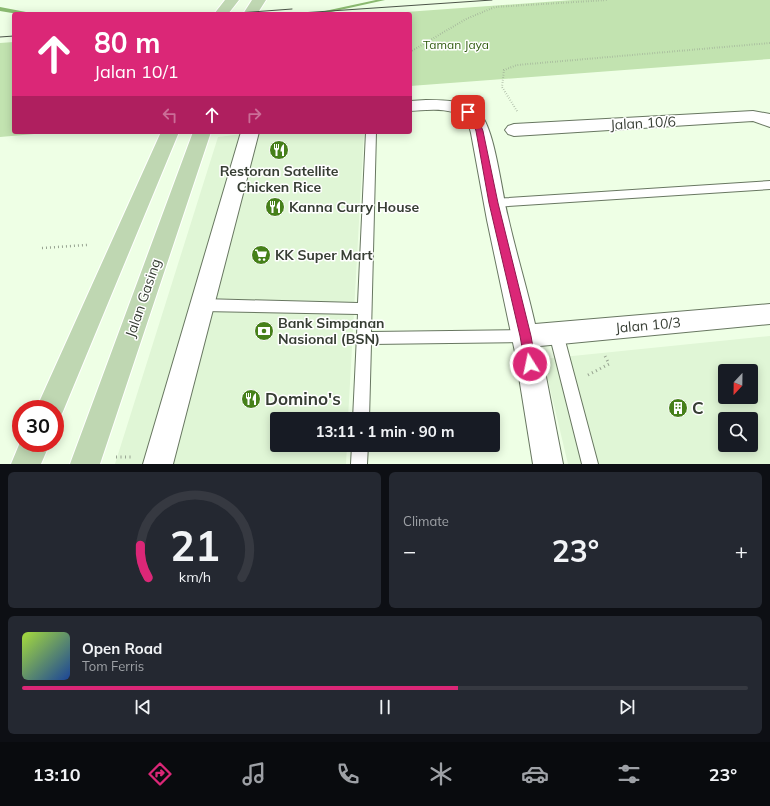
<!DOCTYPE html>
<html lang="en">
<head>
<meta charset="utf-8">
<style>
	body { margin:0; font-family:Mulish,sans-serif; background:#242831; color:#f1f3f6; height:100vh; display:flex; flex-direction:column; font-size:15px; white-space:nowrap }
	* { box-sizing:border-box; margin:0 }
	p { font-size:13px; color:#9ea1a6 }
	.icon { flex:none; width:22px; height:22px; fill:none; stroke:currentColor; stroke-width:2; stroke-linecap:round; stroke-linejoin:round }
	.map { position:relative; height:464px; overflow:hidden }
	.side { display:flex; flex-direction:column; gap:8px; padding:8px; background:#0d0f14; flex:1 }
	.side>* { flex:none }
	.hud { position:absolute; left:12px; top:12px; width:400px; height:122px; border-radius:4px; box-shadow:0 2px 10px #0003; background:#db2777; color:#fff; overflow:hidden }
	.needle { width:26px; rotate:202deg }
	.fabs { position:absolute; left:718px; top:364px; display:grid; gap:8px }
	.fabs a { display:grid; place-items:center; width:40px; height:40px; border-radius:4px; background:#171b24; box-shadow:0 2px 10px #0003; font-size:20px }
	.speed { position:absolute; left:12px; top:400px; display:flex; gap:8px; font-size:20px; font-weight:700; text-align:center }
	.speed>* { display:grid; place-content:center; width:52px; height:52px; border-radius:50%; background:#171b24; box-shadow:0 2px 10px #0003; line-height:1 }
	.speed .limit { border:6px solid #d22; background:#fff; color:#111 }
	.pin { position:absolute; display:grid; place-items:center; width:34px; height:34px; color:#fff; margin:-17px; border-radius:8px; box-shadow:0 2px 6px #0006 }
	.me { position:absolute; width:44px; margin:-22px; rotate:350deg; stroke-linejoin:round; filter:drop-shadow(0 0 3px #0008) }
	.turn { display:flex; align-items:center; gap:14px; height:84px; padding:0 16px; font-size:18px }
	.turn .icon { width:52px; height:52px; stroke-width:2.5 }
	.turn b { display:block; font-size:28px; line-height:34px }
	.lanes { display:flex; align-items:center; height:38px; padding:0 16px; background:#0003; justify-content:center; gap:20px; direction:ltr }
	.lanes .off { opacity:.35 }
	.big { font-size:30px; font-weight:700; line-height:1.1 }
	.side .card { flex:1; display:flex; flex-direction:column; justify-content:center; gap:6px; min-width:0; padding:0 14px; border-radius:6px; background:#242831 }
	.side .dial { align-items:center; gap:0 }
	.dial svg { height:104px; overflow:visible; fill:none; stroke:#363941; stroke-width:7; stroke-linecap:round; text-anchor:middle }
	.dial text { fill:#f1f3f6; stroke:none }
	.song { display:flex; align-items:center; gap:12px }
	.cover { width:48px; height:48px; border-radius:6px; background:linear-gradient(135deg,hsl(80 70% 55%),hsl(220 70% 35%)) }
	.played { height:4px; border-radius:2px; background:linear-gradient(90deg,#db2777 60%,#363941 60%) }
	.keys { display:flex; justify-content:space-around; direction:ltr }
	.heat { display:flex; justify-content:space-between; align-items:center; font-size:22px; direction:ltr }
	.side .tiles { flex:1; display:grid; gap:8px; grid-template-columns:1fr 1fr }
	.card:last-child { grid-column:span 2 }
	.trip { position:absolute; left:270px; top:412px; width:230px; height:40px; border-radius:4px; background:#171b24; box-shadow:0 2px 10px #0003; font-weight:700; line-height:40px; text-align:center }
	.dock { display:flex; height:64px; justify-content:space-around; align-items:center; background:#090b0e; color:#9ea1a6 }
	.dock .icon { width:28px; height:28px }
	.dock .on { color:#db2777 }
	.dock b { font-size:18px; color:#f1f3f6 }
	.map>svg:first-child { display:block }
	.built { fill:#e0f6d6; fill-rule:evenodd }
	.green { fill:#c2e3b0 }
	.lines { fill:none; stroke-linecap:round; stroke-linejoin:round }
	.stream { fill:#8ab970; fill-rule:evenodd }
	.lane-casing { stroke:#687761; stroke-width:2 }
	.street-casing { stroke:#687761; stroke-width:2 }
	.primary-casing { stroke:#fff; stroke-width:2 }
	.path-far2 { stroke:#97a391; stroke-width:2; stroke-dasharray:0.5 2; stroke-linecap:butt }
	.path-far1 { stroke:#97a391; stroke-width:2.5; stroke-dasharray:1 3; stroke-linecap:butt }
	.path { stroke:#97a391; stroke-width:3; stroke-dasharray:1 3.5; stroke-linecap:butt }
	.lane { fill:#fff; fill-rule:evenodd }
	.street { fill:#fff; fill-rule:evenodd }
	.primary { fill:#bfd7b2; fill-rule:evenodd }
	.tram { stroke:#4c5549; stroke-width:1 }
	.route { fill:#db2777; stroke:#8e194d }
	.labels { text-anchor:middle; stroke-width:3; stroke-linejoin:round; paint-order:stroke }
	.far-park-label { font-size:12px; fill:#315c10; stroke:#fff }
	.street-label { font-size:14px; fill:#373e34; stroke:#fff }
	.poi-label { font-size:14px; font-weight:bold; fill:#373e34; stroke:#fff; text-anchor:start }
	.near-poi-label { font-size:17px; font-weight:bold; fill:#373e34; stroke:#fff; text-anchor:start }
</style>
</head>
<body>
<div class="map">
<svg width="770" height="464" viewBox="0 0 770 464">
	<rect width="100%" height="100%" fill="#eeffe5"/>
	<path class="built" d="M257,132H364L348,419H277V445H347L346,464H115L218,137Z
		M770,336V464H568L543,359ZM725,371H751V397H725ZM725,419H751V445H725Z"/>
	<path class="green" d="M573,0H770V59L410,86V14H378Z
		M14,42V132H57L0,137V43Z"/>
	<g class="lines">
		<path class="stream" d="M376,0H385L322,14H311Z
			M0,7L26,12L29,14H18L0,11Z"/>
		<g class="lane-casing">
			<path id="lane" d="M366,132H376L371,332L525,330L530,332L532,336L530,340L525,342L371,344L369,419H353L358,314L202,311L197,309L195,305L197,301L202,299L358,303Z
				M770,181V189L494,207L490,206L488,203L490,200L494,199Z
				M556,327L561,329L563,333L598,464H582L549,333L551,329Z
				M352,445H368L367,464H351Z"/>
		</g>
		<g class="street-casing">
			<path id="street" d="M426,100C444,100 468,100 481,115C495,131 502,194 508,217C516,253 527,288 535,324L770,304V324L540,346L563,464H533L515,352L487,220L471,133C470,129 469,125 467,121C455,106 427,110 410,111V101Z
				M753,111L770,114V127L753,121L514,136L508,134L505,130L508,126L514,124Z
				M241,132H259L173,464H143Z"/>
		</g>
		<g class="primary-casing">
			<path id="primary" d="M225,0H239L228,14H214Z
				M252,0H266L257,14H243Z
				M161,132H179L64,409L60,418L55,420V409H36Z
				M193,132H211L100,464H70Z
				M21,440V443H50L41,464H11Z"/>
		</g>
		<path class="path-far2" d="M410,52L466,19L495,7L607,0
			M517,111L502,87L504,70L517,65L770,43"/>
		<path class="path-far1" d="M42,248L87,245"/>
		<path class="path" d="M588,375L609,364L604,354
			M116,457H131"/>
		<use href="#lane" class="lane"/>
		<use href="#street" class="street"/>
		<use href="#primary" class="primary"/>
		<path class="tram" d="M225,14L292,9
			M286,14L492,0
			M0,37L14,36"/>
	</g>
	<path class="route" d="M468,110L478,118L483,131L498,203L531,336L536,364L534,368L530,369L527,368L525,364L520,336L489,203L476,131L472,120L465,112Z"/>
	<defs>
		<g id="restaurant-disc" transform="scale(1)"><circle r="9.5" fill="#46801a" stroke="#fff"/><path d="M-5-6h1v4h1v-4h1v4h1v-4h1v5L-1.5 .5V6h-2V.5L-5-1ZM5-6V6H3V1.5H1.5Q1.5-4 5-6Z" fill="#fff"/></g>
		<g id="supermarket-disc" transform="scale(1)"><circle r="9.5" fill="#46801a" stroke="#fff"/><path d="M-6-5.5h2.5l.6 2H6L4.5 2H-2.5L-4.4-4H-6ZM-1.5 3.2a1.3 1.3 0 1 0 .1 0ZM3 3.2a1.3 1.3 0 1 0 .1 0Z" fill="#fff"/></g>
		<g id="bank-disc" transform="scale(1)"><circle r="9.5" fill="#46801a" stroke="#fff"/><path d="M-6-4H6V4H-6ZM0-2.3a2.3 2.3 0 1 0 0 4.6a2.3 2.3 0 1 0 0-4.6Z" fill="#fff"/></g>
		<g id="building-disc" transform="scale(1)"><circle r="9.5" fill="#46801a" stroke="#fff"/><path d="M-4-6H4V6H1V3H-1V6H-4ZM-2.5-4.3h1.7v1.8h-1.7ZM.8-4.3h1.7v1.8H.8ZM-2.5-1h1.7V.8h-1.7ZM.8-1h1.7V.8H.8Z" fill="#fff"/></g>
	</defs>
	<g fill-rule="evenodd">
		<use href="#restaurant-disc" x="279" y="150"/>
		<use href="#restaurant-disc" x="275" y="207"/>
		<use href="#supermarket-disc" x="261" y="255"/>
		<use href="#bank-disc" x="264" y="331"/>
		<use href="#restaurant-disc" x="251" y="399"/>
		<use href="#building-disc" x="678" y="408"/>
	</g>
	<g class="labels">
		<g class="far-park-label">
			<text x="456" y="49">Taman Jaya</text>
		</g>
		<g class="street-label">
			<text transform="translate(643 123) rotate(-3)" y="5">Jalan 10/6</text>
			<text transform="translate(143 298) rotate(-71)" y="5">Jalan Gasing</text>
			<text transform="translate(648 325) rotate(-5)" y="5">Jalan 10/3</text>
		</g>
		<g class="poi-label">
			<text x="279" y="176" text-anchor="middle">Restoran Satellite<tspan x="279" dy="16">Chicken Rice</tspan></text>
			<text x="289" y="212">Kanna Curry House</text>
			<text x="275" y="260">KK Super Mart</text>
			<text x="278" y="328">Bank Simpanan<tspan x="278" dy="16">Nasional (BSN)</tspan></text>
		</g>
		<g class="near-poi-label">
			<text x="265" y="405">Domino's</text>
			<text x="692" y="414">C</text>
		</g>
	</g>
</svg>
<div class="fabs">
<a><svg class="needle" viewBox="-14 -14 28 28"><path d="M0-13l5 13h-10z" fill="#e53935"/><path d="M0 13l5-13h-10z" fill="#9ea1a6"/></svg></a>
<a><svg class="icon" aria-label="search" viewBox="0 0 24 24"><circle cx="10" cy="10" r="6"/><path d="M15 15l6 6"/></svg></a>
</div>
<div class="speed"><div class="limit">30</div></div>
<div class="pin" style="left:468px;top:112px;background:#d93025"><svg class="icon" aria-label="arrive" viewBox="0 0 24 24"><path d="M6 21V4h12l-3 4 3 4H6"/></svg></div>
<svg class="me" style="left:530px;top:364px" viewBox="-20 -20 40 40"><circle r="17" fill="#db2777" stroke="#fff" stroke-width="3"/><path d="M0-11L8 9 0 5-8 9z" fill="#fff"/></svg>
<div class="trip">13:11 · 1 min · 90 m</div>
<div class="hud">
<div class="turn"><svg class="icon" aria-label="ahead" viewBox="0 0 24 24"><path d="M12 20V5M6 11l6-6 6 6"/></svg><div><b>80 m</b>Jalan 10/1</div></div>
<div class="lanes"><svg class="icon off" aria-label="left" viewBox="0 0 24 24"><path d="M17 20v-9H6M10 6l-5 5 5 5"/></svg><svg class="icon" aria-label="ahead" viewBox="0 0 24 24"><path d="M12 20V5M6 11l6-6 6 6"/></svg><svg class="icon off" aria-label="right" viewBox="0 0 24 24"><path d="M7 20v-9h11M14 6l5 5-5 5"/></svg></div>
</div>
</div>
<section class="side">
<div class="tiles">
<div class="card dial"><svg viewBox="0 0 100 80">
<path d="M14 69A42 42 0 1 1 86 69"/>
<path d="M14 69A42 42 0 0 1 8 44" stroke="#db2777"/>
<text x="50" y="56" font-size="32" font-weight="700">21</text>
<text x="50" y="72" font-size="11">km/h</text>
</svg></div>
<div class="card"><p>Climate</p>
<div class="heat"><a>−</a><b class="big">23°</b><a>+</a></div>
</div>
<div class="card">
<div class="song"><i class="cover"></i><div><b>Open Road</b><p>Tom Ferris</p></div></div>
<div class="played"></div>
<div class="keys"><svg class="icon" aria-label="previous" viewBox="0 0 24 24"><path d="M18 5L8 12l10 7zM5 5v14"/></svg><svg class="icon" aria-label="pause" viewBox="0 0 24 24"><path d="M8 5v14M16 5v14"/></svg><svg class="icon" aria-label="next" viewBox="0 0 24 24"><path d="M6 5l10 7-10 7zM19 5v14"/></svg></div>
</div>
</div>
</section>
<nav class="dock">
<b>13:10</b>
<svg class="icon on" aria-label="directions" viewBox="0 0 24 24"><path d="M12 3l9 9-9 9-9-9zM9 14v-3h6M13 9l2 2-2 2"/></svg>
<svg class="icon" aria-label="music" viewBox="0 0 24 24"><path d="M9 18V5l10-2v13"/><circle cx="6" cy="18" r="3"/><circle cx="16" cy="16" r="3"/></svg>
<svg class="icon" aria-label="phone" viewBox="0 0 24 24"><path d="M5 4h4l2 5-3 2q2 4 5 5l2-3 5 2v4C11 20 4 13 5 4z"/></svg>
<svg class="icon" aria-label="climate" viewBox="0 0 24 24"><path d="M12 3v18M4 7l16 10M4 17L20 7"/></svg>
<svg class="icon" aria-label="car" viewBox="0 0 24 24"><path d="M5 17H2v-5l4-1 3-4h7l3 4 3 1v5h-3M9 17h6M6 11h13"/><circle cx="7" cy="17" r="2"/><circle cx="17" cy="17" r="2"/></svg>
<svg class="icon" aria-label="filters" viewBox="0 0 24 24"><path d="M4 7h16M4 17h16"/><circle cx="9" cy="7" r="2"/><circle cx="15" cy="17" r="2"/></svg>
<b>23°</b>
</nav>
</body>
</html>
